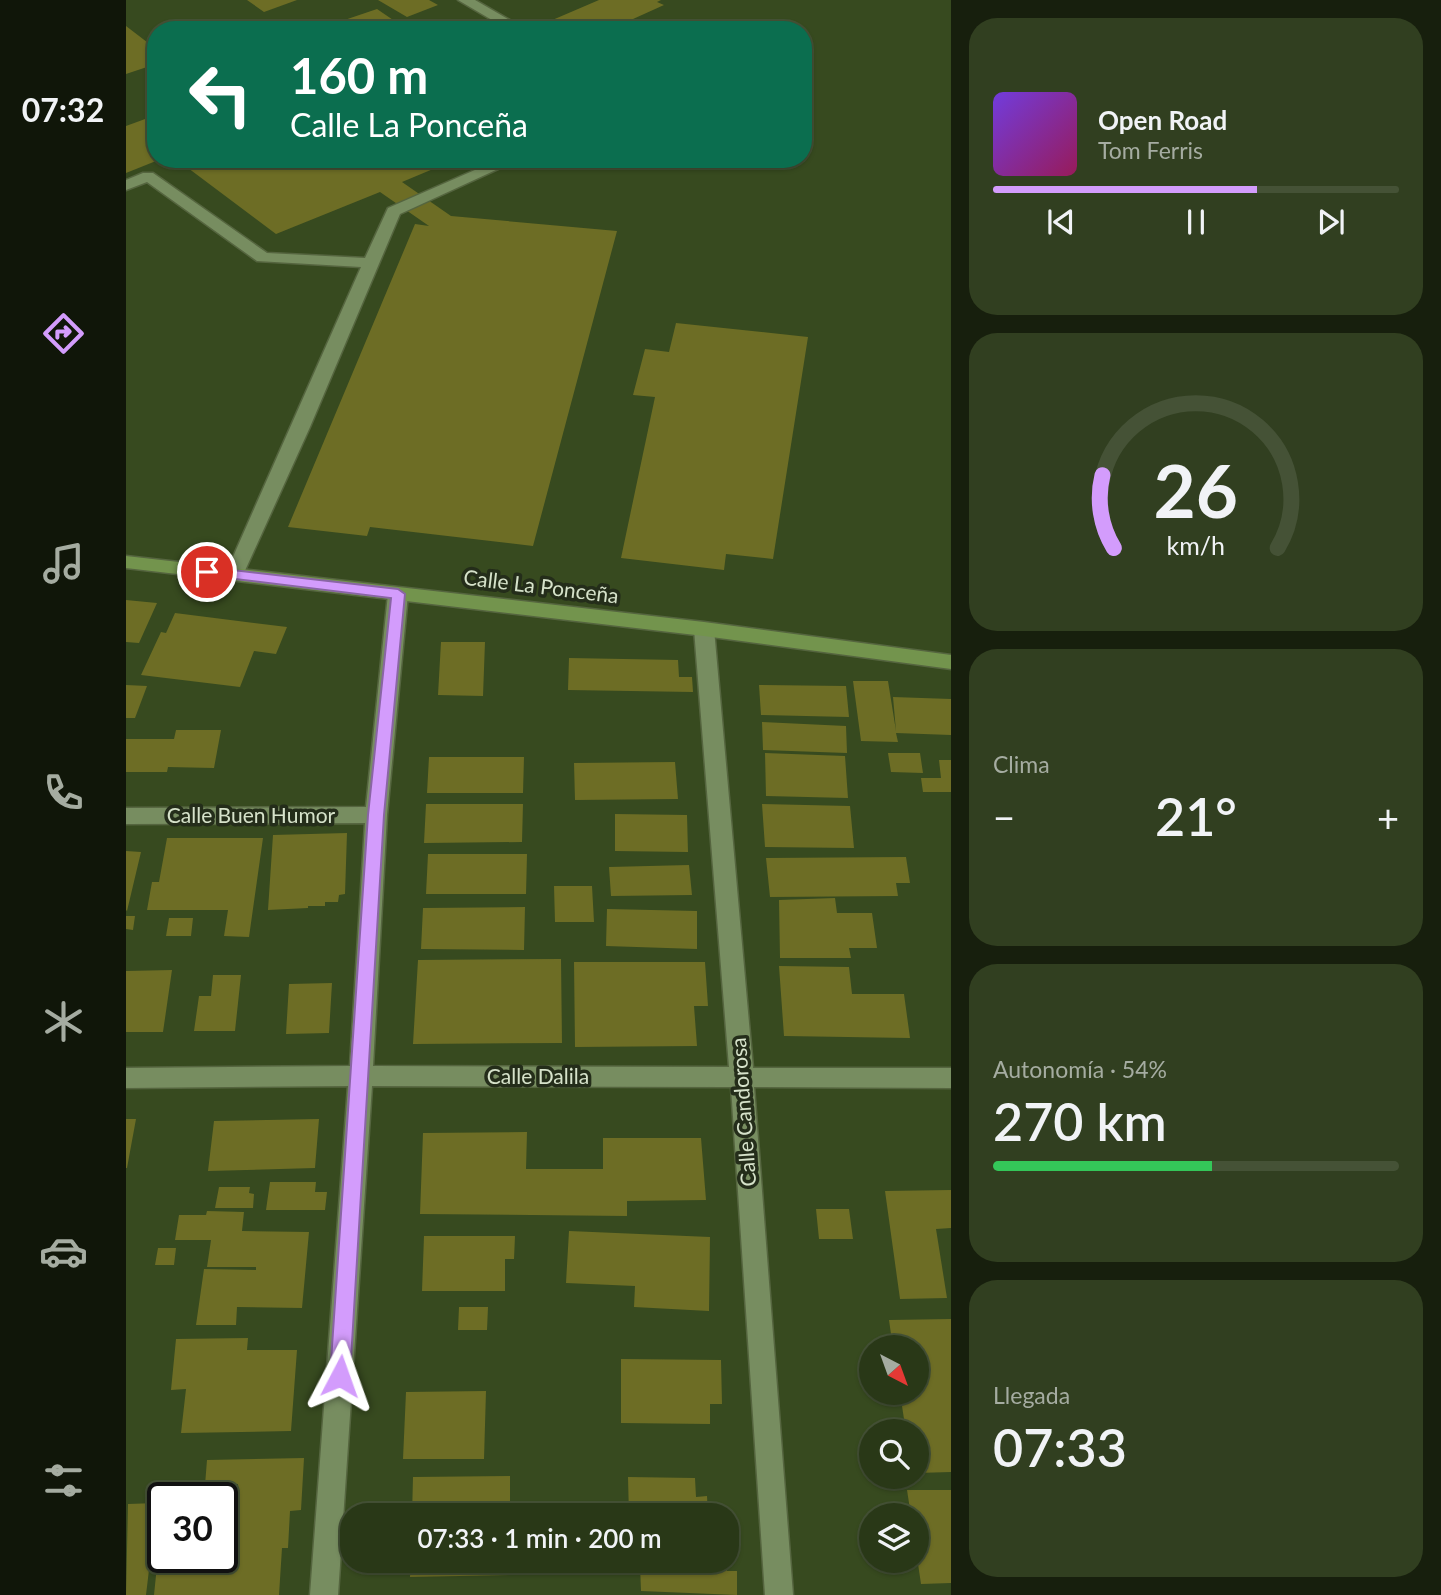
<!DOCTYPE html>
<html lang="es">
<head>
<meta charset="utf-8">
<style>
	body { margin:0; font-family:Lato,sans-serif; background:#313f20; color:#f1f3f6; height:100vh; display:flex; flex-direction:column; font-size:26px; white-space:nowrap }
	* { box-sizing:border-box; margin:0 }
	p { font-size:23px; color:#a5aca1 }
	.icon { flex:none; width:38px; height:38px; fill:none; stroke:currentColor; stroke-width:2; stroke-linecap:round; stroke-linejoin:round }
	.map { position:relative; flex:1; overflow:hidden }
	.sheet { display:flex; flex-direction:column; gap:18px; padding:18px; background:#171f0d; width:490px }
	.sheet>* { flex:none }
	.banner { position:absolute; left:21px; top:21px; width:665px; height:147px; border-radius:28px; box-shadow:0 2px 5px #0004,0 0 0 2px #455236; background:#0b6e4f; color:#fff; overflow:hidden }
	.needle { width:46px; rotate:139deg }
	.controls { position:absolute; left:733px; top:1335px; display:grid; gap:14px }
	.controls a { display:grid; place-items:center; width:70px; height:70px; border-radius:50%; background:#293817; box-shadow:0 2px 5px #0004,0 0 0 2px #455236; font-size:35px }
	.speed { position:absolute; left:21px; top:1482px; display:flex; gap:14px; font-size:35px; font-weight:700; text-align:center }
	.speed>* { display:grid; place-content:center; width:91px; height:91px; border-radius:50%; background:#293817; box-shadow:0 2px 5px #0004,0 0 0 2px #455236; line-height:1 }
	.speed .limit { border:4px solid #111; border-radius:10px; background:#fff; color:#111 }
	.pin { position:absolute; display:grid; place-items:center; width:60px; height:60px; color:#fff; margin:-30px; border:4px solid #fff; border-radius:50%; box-shadow:0 2px 7px #0007 }
	.me { position:absolute; width:77px; margin:-38px; rotate:4deg; stroke-linejoin:round; filter:drop-shadow(0 0 5px #0008) }
	.turn { display:flex; align-items:center; gap:24px; height:147px; padding:0 28px; font-size:32px }
	.turn .icon { width:91px; height:91px; stroke-width:2.5 }
	.turn b { display:block; font-size:49px; line-height:60px }
	.big { font-size:52px; font-weight:600; line-height:1.1 }
	.sheet .widget { flex:1; display:flex; flex-direction:column; justify-content:center; gap:10px; min-width:0; padding:0 24px; border-radius:28px; background:#313f20 }
	.sheet .dial { align-items:center; gap:0 }
	.dial svg { height:182px; overflow:visible; fill:none; stroke:#455236; stroke-width:7; stroke-linecap:round; text-anchor:middle }
	.dial text { fill:#f1f3f6; stroke:none }
	.song { display:flex; align-items:center; gap:21px }
	.cover { width:84px; height:84px; border-radius:10px; background:linear-gradient(135deg,hsl(260 70% 55%),hsl(330 70% 35%)) }
	.played { height:7px; border-radius:4px; background:linear-gradient(90deg,#d39cfc 65%,#455236 65%) }
	.keys { display:flex; justify-content:space-around; direction:ltr }
	.heat { display:flex; justify-content:space-between; align-items:center; font-size:38px; direction:ltr }
	.charge { height:10px; border-radius:5px; background:linear-gradient(90deg,#34c759 54%,#455236 0) }
	.trip { position:absolute; left:214px; top:1503px; width:399px; height:70px; border-radius:28px; background:#293817; box-shadow:0 2px 5px #0004,0 0 0 2px #455236; font-weight:600; line-height:70px; text-align:center }
	main { display:flex; flex:1; min-height:0 }
	.dock { display:flex; flex-direction:column; width:126px; justify-content:space-around; align-items:center; background:#101609; color:#a5aca1 }
	.dock .icon { width:49px; height:49px }
	.dock .active { color:#d39cfc }
	.dock b { font-size:32px; color:#f1f3f6 }
	.map>svg:first-child { display:block }
	.building { fill:#6d6d25 }
	.lines { fill:none; stroke-linecap:round; stroke-linejoin:round }
	.service-casing { stroke:#55653f; stroke-width:3 }
	.minor-casing { stroke:#55653f; stroke-width:3 }
	.primary-casing { stroke:#55653f; stroke-width:3 }
	.service { fill:#778d60; fill-rule:evenodd }
	.minor { fill:#778d60; fill-rule:evenodd }
	.primary { fill:#73944d; fill-rule:evenodd }
	.route { fill:#d39cfc; stroke:#8965a4; stroke-width:2 }
	.labels { text-anchor:middle; stroke-width:7; stroke-linejoin:round; paint-order:stroke }
	.street-label { font-size:21px; fill:#d6e2ca; stroke:#242d1a }
</style>
</head>
<body>
<main>
<nav class="dock">
<b>07:32</b>
<svg class="icon active" aria-label="directions" viewBox="0 0 24 24"><path d="M12 3l9 9-9 9-9-9zM9 14v-3h6M13 9l2 2-2 2"/></svg>
<svg class="icon" aria-label="music" viewBox="0 0 24 24"><path d="M9 18V5l10-2v13"/><circle cx="6" cy="18" r="3"/><circle cx="16" cy="16" r="3"/></svg>
<svg class="icon" aria-label="phone" viewBox="0 0 24 24"><path d="M5 4h4l2 5-3 2q2 4 5 5l2-3 5 2v4C11 20 4 13 5 4z"/></svg>
<svg class="icon" aria-label="climate" viewBox="0 0 24 24"><path d="M12 3v18M4 7l16 10M4 17L20 7"/></svg>
<svg class="icon" aria-label="car" viewBox="0 0 24 24"><path d="M5 17H2v-5l4-1 3-4h7l3 4 3 1v5h-3M9 17h6M6 11h13"/><circle cx="7" cy="17" r="2"/><circle cx="17" cy="17" r="2"/></svg>
<svg class="icon" aria-label="filters" viewBox="0 0 24 24"><path d="M4 7h16M4 17h16"/><circle cx="9" cy="7" r="2"/><circle cx="15" cy="17" r="2"/></svg>
</nav>
<div class="map">
<svg width="825" height="1595" viewBox="0 0 825 1595">
	<rect width="100%" height="100%" fill="#374a1f"/>
	<path class="building" d="M121,0H171L138,12Z
		M252,0H303L312,5L281,17Z
		M473,0H535L531,2L538,5L496,24L487,19L460,30H441L424,21Z
		M251,9L273,24L255,30H189Z
		M0,26L30,49V64L0,74Z
		M30,115V159H35L0,173V126Z
		M50,159H331L276,182L325,216L491,231L407,546L244,527L241,536L162,527L289,224L303,226L254,192L150,234Z
		M550,323L682,337L647,559L600,554L598,570L495,558L529,397L507,395L519,349L543,352Z
		M0,600L31,603L13,643L0,642Z
		M49,613L161,627L150,654L128,651L114,687L15,675L35,632L40,633Z
		M315,642H359L357,696L312,695Z
		M443,658L552,660L553,677H566L567,692L442,690Z
		M727,681H762L770,731L767,697L825,699V735L770,733L772,742L735,741Z
		M0,685L21,686L9,718H0Z
		M633,685L720,686L723,717L635,715Z
		M636,722L720,726L721,753L637,750Z
		M50,730H95L88,768L42,767L41,772H0V739H48Z
		M639,753L719,756L722,798L640,796Z
		M762,753H794L797,773L765,772Z
		M303,757H398L397,793H301Z
		M813,760H825V792H797L795,778H815Z
		M549,762L552,799L449,800L448,763Z
		M300,804H397L396,842L298,843Z
		M636,804L724,806L728,848L639,847Z
		M489,814L561,815L562,852L489,851Z
		M221,833L219,894L213,895L212,902H199V906H182V908L142,910L147,835Z
		M41,838H137L123,937L98,936L102,910H21L26,882H33Z
		M0,851L15,852L1,911L0,910Z
		M302,854H401L400,894H300Z
		M780,857L784,883H770L772,896L644,897L640,858Z
		M563,865L566,895L485,896L483,867Z
		M428,886H466L468,922H429Z
		M709,898L711,913H746L751,948H723L725,958H654L653,900Z
		M399,907L398,950L295,949L297,908Z
		M481,909L571,911V949L480,946Z
		M0,916H9L7,930L0,929Z
		M43,918H67L65,936H40Z
		M435,959L436,1043L287,1044L292,960Z
		M448,962H579L582,1006H568L571,1046L449,1047Z
		M653,966L723,967L726,994H778L784,1038L658,1036Z
		M46,970L37,1032H0V971Z
		M87,975H115L109,1031H68L73,996H85Z
		M206,983L203,1033L160,1034L163,984Z
		M0,1119H10L1,1168H0Z
		M193,1119L189,1168L82,1171L88,1121Z
		M401,1132L400,1169H477V1138H575L580,1200L501,1201V1216L294,1214L297,1133Z
		M144,1182H190L189,1192H201L199,1210H140Z
		M93,1187H124L123,1193L128,1194L127,1208H89Z
		M825,1190V1228L810,1229L821,1298L774,1299L759,1191Z
		M690,1209H723L727,1239H693Z
		M81,1211L118,1212L116,1231L183,1232L176,1308L111,1307L110,1325H70L78,1269L130,1270V1267H81L85,1240H49L53,1215H80Z
		M443,1231L584,1237L583,1311L508,1307L509,1286L440,1283Z
		M298,1236H389L388,1259H379V1291H296Z
		M32,1248H50L48,1265H29Z
		M333,1307H362L361,1330H332Z
		M825,1319V1472L791,1473V1432H780L774,1393H791V1348H767L763,1320Z
		M122,1338L121,1350H171L165,1431L55,1433L60,1389L45,1390L50,1339Z
		M495,1359L595,1360L596,1404H584V1424L495,1423Z
		M360,1391L358,1459H277L280,1392Z
		M178,1458L175,1510L164,1511L162,1548H156L153,1595H28L35,1526L37,1558H96V1518L111,1507L112,1484L79,1485L81,1460Z
		M384,1476V1516H286L287,1477Z
		M502,1477L569,1478L570,1497L581,1496L582,1516H503Z
		M781,1490H825V1583L795,1584L791,1557V1516H785Z
		M31,1503L20,1595H0L2,1504Z
		M285,1561H384V1575L284,1577Z
		M451,1561H601V1571H611V1595L515,1591L514,1565L451,1564Z"/>
	<g class="lines">
		<g class="service-casing">
			<path id="service" d="M374,159H394L274,214L184,427L117,575L115,579H101L99,575L235,267L131,261L21,182L0,190V180L17,173H27L141,253L239,258L262,208Z"/>
		</g>
		<g class="minor-casing">
			<path id="minor" d="M332,0H349L401,30H383Z
				M272,588L279,590L282,594L261,815L247,1066L603,1067L568,629L571,624H585L588,629L627,1068H825V1088L628,1087L667,1595H639L605,1087L246,1086L212,1595H184L222,1086L0,1088V1068L224,1066L239,823L0,824V808L240,807L262,594L265,590Z"/>
		</g>
		<g class="primary-casing">
			<path id="primary" d="M0,556L578,622L825,655V669L578,636L0,568Z"/>
		</g>
		<use href="#service" class="service"/>
		<use href="#minor" class="minor"/>
		<use href="#primary" class="primary"/>
	</g>
	<path class="route" d="M81,567L272,589L279,594L258,815L224,1376L221,1383L214,1386L207,1383L204,1376L242,815L265,598L76,575L74,572Z"/>
	<g class="labels">
		<g class="street-label">
			<text transform="translate(415 587) rotate(7)" y="7">Calle La Ponceña</text>
			<text x="125" y="823">Calle Buen Humor</text>
			<text x="412" y="1084">Calle Dalila</text>
			<text transform="translate(618 1112) rotate(-94)" y="7">Calle Candorosa</text>
		</g>
	</g>
</svg>
<div class="controls">
<a><svg class="needle" viewBox="-14 -14 28 28"><path d="M0-13l5 13h-10z" fill="#e53935"/><path d="M0 13l5-13h-10z" fill="#a5aca1"/></svg></a>
<a><svg class="icon" aria-label="search" viewBox="0 0 24 24"><circle cx="10" cy="10" r="6"/><path d="M15 15l6 6"/></svg></a>
<a><svg class="icon" aria-label="layers" viewBox="0 0 24 24"><path d="M12 4l9 5-9 5-9-5zM3 14l9 5 9-5"/></svg></a>
</div>
<div class="speed"><div class="limit">30</div></div>
<div class="pin" style="left:81px;top:572px;background:#d93025"><svg class="icon" aria-label="arrive" viewBox="0 0 24 24"><path d="M6 21V4h12l-3 4 3 4H6"/></svg></div>
<svg class="me" style="left:214px;top:1376px" viewBox="-20 -20 40 40"><path d="M0-17L14 15 0 8-14 15z" fill="#d39cfc" stroke="#fff" stroke-width="4"/></svg>
<div class="trip">07:33 · 1 min · 200 m</div>
<div class="banner">
<div class="turn"><svg class="icon" aria-label="left" viewBox="0 0 24 24"><path d="M17 20v-9H6M10 6l-5 5 5 5"/></svg><div><b>160 m</b>Calle La Ponceña</div></div>
</div>
</div>
<section class="sheet">
<div class="widget">
<div class="song"><i class="cover"></i><div><b>Open Road</b><p>Tom Ferris</p></div></div>
<div class="played"></div>
<div class="keys"><svg class="icon" aria-label="previous" viewBox="0 0 24 24"><path d="M18 5L8 12l10 7zM5 5v14"/></svg><svg class="icon" aria-label="pause" viewBox="0 0 24 24"><path d="M8 5v14M16 5v14"/></svg><svg class="icon" aria-label="next" viewBox="0 0 24 24"><path d="M6 5l10 7-10 7zM19 5v14"/></svg></div>
</div>
<div class="widget dial"><svg viewBox="0 0 100 80">
<path d="M14 69A42 42 0 1 1 86 69"/>
<path d="M14 69A42 42 0 0 1 9 37" stroke="#d39cfc"/>
<text x="50" y="56" font-size="32" font-weight="700">26</text>
<text x="50" y="72" font-size="11">km/h</text>
</svg></div>
<div class="widget"><p>Clima</p>
<div class="heat"><a>−</a><b class="big">21°</b><a>+</a></div>
</div>
<div class="widget"><p>Autonomía · 54%</p><b class="big">270 km</b><div class="charge"></div></div>
<div class="widget"><p>Llegada</p><b class="big">07:33</b></div>
</section>
</main>
</body>
</html>
